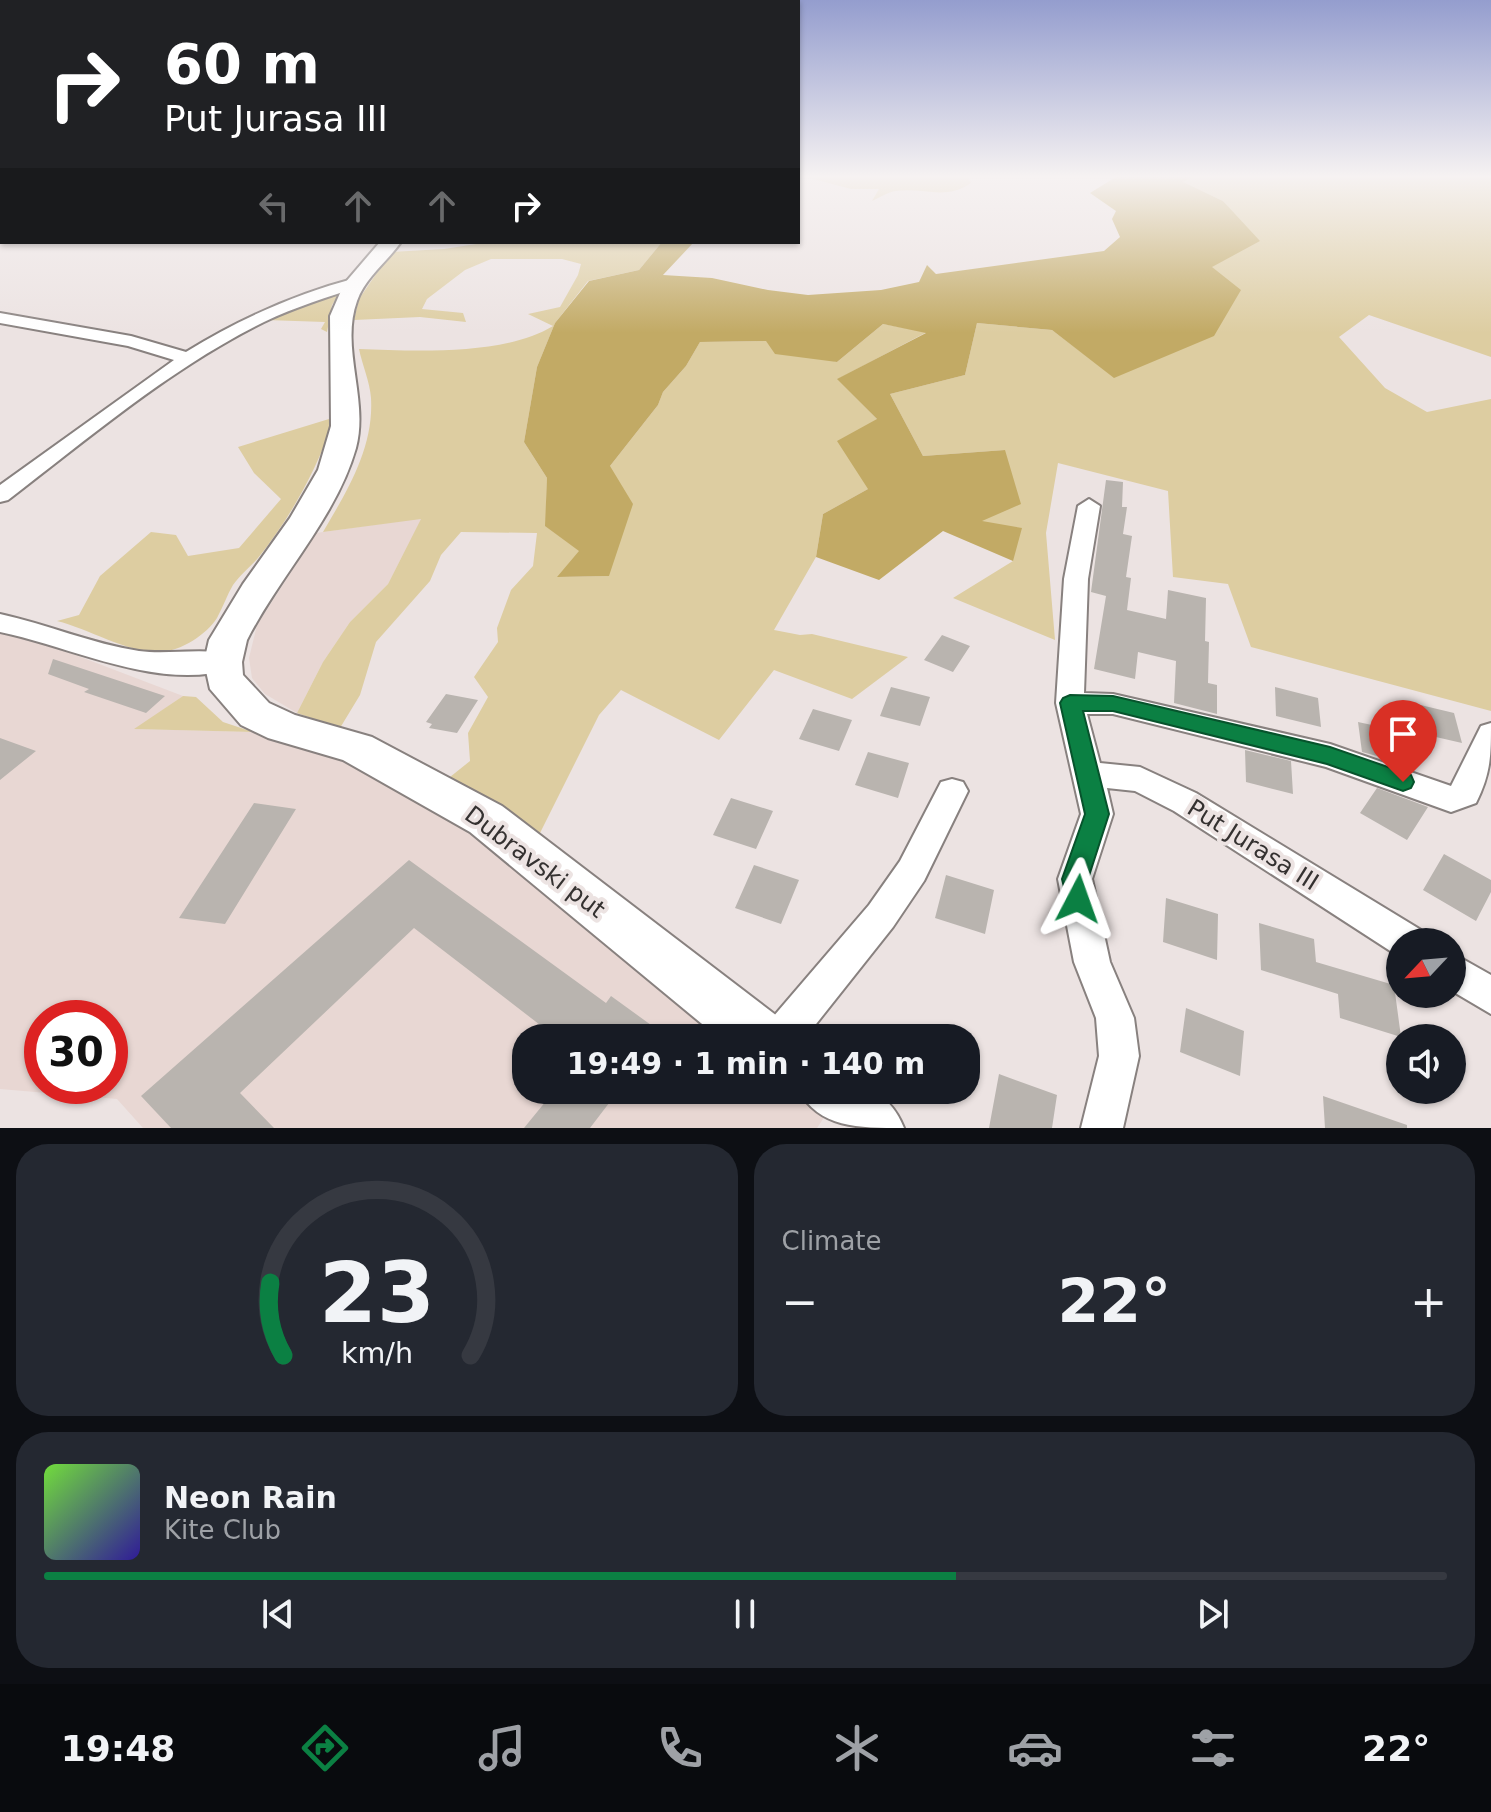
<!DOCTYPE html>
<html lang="en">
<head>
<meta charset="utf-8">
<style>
	body { margin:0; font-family:"DejaVu Sans",sans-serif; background:#242831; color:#f1f3f6; height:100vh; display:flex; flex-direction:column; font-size:30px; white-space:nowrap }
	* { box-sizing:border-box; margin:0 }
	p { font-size:26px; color:#9ea1a6 }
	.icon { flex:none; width:44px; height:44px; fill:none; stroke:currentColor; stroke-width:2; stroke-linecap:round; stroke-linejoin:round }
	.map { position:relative; height:1128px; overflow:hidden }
	.side { display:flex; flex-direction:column; gap:16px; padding:16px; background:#0d0f14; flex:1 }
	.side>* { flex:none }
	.guide { position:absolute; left:0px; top:0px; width:800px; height:244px; box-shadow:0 2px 6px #0004; background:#202124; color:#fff; overflow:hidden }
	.needle { width:52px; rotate:244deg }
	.tools { position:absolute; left:1386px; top:928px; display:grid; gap:16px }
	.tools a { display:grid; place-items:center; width:80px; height:80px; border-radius:50%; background:#171b24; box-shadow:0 2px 6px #0004; font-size:40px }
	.speed { position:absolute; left:24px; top:1000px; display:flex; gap:16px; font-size:40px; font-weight:700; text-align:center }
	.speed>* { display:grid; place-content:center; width:104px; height:104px; border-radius:50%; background:#171b24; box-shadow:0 2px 6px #0004; line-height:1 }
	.speed .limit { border:12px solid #d22; background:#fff; color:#111 }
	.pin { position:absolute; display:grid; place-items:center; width:68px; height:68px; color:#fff; margin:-82px -34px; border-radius:50% 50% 50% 0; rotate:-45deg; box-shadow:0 0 8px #0007 }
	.pin .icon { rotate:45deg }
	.me { position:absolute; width:88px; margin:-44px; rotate:4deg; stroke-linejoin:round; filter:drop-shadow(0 0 6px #0008) }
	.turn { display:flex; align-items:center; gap:28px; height:168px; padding:0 32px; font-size:36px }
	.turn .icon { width:104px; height:104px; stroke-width:2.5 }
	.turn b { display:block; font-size:56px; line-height:68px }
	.lanes { display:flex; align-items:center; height:76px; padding:0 32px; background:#0003; justify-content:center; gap:40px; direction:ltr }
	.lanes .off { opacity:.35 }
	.big { font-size:60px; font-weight:700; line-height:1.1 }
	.side .tile { flex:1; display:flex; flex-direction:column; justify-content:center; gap:12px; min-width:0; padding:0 28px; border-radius:32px; background:#242831 }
	.side .dial { align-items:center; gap:0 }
	.dial svg { height:208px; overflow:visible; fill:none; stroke:#363941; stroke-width:7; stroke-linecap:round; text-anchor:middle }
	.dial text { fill:#f1f3f6; stroke:none }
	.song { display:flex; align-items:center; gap:24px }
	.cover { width:96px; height:96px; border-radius:12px; background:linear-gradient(135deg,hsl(100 70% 55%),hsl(250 70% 35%)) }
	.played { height:8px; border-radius:4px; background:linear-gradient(90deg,#0b8043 65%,#363941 65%) }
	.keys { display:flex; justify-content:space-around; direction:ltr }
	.heat { display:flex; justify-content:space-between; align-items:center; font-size:44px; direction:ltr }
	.side .tiles { flex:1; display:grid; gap:16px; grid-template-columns:1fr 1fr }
	.tile:last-child { grid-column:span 2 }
	.trip { position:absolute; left:512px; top:1024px; width:468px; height:80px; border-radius:32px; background:#171b24; box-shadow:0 2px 6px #0004; font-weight:700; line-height:80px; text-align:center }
	.menu { display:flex; height:128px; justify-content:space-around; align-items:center; background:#090b0e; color:#9ea1a6 }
	.menu .icon { width:56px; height:56px }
	.menu .on { color:#0b8043 }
	.menu b { font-size:36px; color:#f1f3f6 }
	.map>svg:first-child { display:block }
	.built { fill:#e8d7d3; fill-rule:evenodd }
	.green { fill:#ddcda1 }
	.forest { fill:#c2aa65 }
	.building { fill:#b9b4af }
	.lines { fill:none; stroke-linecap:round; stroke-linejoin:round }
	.street-casing { stroke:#88817f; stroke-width:4 }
	.secondary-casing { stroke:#88817f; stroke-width:4 }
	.street { fill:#fff; fill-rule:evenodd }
	.secondary { fill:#fff; fill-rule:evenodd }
	.route { fill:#0b8043; stroke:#07532c; stroke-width:2 }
	.labels { text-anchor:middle; stroke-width:8; stroke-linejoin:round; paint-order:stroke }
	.near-street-label { font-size:24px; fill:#343130; stroke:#ece3e2 }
</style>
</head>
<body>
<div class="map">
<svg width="1491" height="1128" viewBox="0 0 1491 1128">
	<rect width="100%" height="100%" fill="#ece3e2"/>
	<path class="built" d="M422,518L388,584L350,622L323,662L297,713L265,694L252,678L249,658L257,625L316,533Z
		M0,631L23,635L183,696L136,729L253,732L333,752L460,820L733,1038H526V1090H799L827,1113L817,1128H143L117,1099L0,1089ZM42,1018H110V1086H42Z"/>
	<path class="green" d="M798,175H967L971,183C945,201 924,187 896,191C888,192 879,198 872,201L879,189H851Z
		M1197,175H1491V357L1369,315L1339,337L1385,388L1427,412L1491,399V711L1251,647L1228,584L1173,577L1168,491L1058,463L1046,533L1055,640L953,598L1013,561L981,521L1005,450L923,456L890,394L965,375L977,323L1052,330L1114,377L1212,267L1237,218L1223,201L1182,182Z
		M489,242H662L639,270L588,281L555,323L537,367L524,442L547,478L546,526L580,551L559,577L609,576L610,466L658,405L663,392L686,366L700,342L766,341L837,362L883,324L927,332L838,379L877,419L868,489L823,514L816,557L774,630L800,635L812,634L908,657L852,699L774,670L719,740L621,690L599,715L540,833L450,777L470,761L468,733L488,697L474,677L498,642L497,628L511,590L533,566L537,533L461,532L441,555L430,581L376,642L360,695L340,728L297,713L323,662L350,622L388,584L421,519L323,532C347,491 374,448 371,398C370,382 362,364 359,349C415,351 504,356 553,326L528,314L560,307L578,275L581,264L562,259H491L465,270L427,299L422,309L463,313L466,322L420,317L354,320L359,299L391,252L444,249Z
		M335,292L339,294L332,305L327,332L321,329L325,322L266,320Z
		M329,419L332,425C315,473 290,518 258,558C250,567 240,575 233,585C227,595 223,607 217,618C207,634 181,651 161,652C130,654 89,629 57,621L79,615L100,576L151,532L176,535L188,556L239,548L281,499L254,473L238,447Z
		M183,696L196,697L223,722L253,732L134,729Z"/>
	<path class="forest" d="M1119,175H1197L1183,182L1223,201L1260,241L1212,267L1241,290L1214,336L1114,378L1052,330L977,323L965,375L890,394L923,456L1005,450L1021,504L982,521L1022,528L1013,561L943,531L879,580L816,557L823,514L868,489L837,441L877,419L837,379L926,333L883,324L837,362L775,354L766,341L700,342L686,366L663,392L658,405L610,466L633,504L609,576L557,577L579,551L545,526L547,478L524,442L537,367L555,323L589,281L639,270L662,242H694L663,275L712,278L768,290L808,295L881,290L919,282L927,265L936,274L1104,251L1120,237L1112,219L1116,211L1090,193Z"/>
	<path class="building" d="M1106,480L1123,482L1122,507H1127L1123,534L1132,536L1126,577L1131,578L1127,610L1166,619L1168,590L1206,598L1205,641L1209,642L1208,683L1217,685V714L1174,703L1176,661L1138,652L1135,679L1094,669L1106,596L1091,592Z
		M942,635L970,646L953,672L924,660Z
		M53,659L165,696L146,713L84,692L89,689L48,674Z
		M891,687L930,697L920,726L880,716Z
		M1275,687L1318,698L1321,727L1276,716Z
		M446,694L478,700L457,733L429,728L432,724L426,722Z
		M1408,702L1454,713L1462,743L1414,732Z
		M813,709L852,720L839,751L799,739Z
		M1358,722L1404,732L1410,765L1362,752Z
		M0,738L36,751L0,780Z
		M1245,750L1291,761L1293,794L1246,782Z
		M868,752L909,763L898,798L855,785Z
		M1377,788L1428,807L1407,840L1360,813Z
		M731,798L773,811L756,849L713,835Z
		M254,803L296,809L225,924L179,918Z
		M1444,854L1491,880V892L1476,921L1423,890Z
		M409,860L606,1003L611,996L669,1038H557L414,928L240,1093L274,1128H171L141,1096Z
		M754,865L799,880L781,924L735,908Z
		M946,875L994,890L985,934L935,918Z
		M1166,898L1218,914L1217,960L1163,942Z
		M1259,923L1314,939L1316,962L1394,985L1401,1037L1340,1018L1338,994L1261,970Z
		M1186,1008L1244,1031L1240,1076L1180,1052Z
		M999,1074L1057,1095L1052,1128H989Z
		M555,1090H619L590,1128H524Z
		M1323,1096L1407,1125V1128H1325Z"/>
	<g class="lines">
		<g class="street-casing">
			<path id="street" d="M356,278L364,283L361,286C328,297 295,307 264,322C171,368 90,437 8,500L0,502V485L174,360L128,346L0,323V313L131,336L186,352C239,319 296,294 356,278Z
				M1089,499L1100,506L1088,579L1084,693L1113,694L1330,744L1451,786L1481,726L1491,723C1491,755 1491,773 1476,803L1451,812L1326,767L1113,714H1087L1100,763L1140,767L1196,793L1421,930L1426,942H1400V955L1395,954L1174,811L1135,791L1107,788L1113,814L1092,879L1110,962L1134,1018L1139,1056L1123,1128H1081L1099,1056L1096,1018L1074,962L1058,879L1081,814L1056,703L1064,579L1078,506Z
				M0,614C47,624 92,644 139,651C169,655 204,647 233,655L237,662L233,669C156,691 73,647 0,632Z
				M952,779L963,782L968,791L924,881L893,927L805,1038H762L767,1024L869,905L900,861L941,782Z
				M1452,953L1491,975V1014L1452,991Z"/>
		</g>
		<g class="secondary-casing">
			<path id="secondary" d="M380,242H401C387,262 365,278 357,301C340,348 369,399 356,448C336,518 280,575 247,640L242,662L243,675L269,703L295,715L372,737L502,806L781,1019L789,1038H719L470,832L343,760L268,738L241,725L210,689L204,662L209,640L243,584L290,518L318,470L331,426L330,316L344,284Z
				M798,1090C846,1090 883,1076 904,1128C857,1128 820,1128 798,1090Z"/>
		</g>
		<use href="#street" class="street"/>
		<use href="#secondary" class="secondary"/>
	</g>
	<linearGradient id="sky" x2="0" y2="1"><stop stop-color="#949dce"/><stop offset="0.53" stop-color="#f6f2f2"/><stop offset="1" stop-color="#f6f2f2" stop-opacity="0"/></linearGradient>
	<rect width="1491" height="333" fill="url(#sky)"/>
	<path class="route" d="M1070,695L1113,696L1330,747L1411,775L1414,782L1411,788L1403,791L1327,764L1113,711H1083L1109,814L1088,879L1091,899L1088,908L1078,911L1069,908L1062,879L1085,814L1060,703L1063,698Z"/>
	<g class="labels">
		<g class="near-street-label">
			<text transform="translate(1253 845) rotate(32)" y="8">Put Jurasa III</text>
			<text transform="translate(535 862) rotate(37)" y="8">Dubravski put</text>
		</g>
	</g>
</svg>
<div class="tools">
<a><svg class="needle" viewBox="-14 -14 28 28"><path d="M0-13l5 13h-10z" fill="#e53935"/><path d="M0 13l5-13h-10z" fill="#9ea1a6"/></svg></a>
<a><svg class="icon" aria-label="sound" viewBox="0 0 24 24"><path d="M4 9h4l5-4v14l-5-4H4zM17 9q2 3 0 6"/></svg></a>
</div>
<div class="speed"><div class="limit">30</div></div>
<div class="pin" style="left:1403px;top:782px;background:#d93025"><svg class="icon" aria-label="arrive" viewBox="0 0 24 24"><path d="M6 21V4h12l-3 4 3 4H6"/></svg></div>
<svg class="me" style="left:1078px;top:899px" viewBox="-20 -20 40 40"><path d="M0-17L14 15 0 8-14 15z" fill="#0b8043" stroke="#fff" stroke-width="4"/></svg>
<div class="trip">19:49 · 1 min · 140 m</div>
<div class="guide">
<div class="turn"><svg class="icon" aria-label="right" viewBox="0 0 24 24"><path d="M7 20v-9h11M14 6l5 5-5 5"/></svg><div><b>60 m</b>Put Jurasa III</div></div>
<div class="lanes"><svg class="icon off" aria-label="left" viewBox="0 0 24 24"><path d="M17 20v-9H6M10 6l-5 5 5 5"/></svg><svg class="icon off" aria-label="ahead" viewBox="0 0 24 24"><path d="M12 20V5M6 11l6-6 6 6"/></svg><svg class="icon off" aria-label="ahead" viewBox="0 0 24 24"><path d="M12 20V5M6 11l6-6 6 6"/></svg><svg class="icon" aria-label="right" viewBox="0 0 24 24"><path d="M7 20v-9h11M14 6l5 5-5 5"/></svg></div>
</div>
</div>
<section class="side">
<div class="tiles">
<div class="tile dial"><svg viewBox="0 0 100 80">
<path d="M14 69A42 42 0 1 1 86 69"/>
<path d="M14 69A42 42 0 0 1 9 41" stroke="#0b8043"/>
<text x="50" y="56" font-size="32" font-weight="700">23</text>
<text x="50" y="72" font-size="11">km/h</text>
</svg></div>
<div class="tile"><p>Climate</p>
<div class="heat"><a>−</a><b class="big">22°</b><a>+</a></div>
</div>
<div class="tile">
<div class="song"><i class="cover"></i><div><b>Neon Rain</b><p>Kite Club</p></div></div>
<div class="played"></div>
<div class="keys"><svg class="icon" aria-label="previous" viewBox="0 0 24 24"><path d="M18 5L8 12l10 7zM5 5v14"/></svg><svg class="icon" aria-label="pause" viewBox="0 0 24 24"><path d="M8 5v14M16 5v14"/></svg><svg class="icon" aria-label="next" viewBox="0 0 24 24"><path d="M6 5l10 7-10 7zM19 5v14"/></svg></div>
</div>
</div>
</section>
<nav class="menu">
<b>19:48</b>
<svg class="icon on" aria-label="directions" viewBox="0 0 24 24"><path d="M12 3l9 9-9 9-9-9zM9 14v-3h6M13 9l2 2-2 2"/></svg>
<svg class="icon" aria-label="music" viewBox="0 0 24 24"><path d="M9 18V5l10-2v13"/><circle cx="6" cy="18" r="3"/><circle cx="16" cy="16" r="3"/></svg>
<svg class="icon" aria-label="phone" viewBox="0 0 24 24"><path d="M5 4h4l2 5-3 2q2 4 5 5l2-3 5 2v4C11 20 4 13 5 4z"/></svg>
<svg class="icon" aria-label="climate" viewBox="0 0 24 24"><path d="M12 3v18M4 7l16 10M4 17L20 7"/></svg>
<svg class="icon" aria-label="car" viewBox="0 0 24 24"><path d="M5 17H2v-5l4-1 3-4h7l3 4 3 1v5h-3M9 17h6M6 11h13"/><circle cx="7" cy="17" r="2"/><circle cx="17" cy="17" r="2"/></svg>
<svg class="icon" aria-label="filters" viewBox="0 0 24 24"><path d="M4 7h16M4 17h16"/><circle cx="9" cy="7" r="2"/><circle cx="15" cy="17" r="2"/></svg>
<b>22°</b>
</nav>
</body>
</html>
